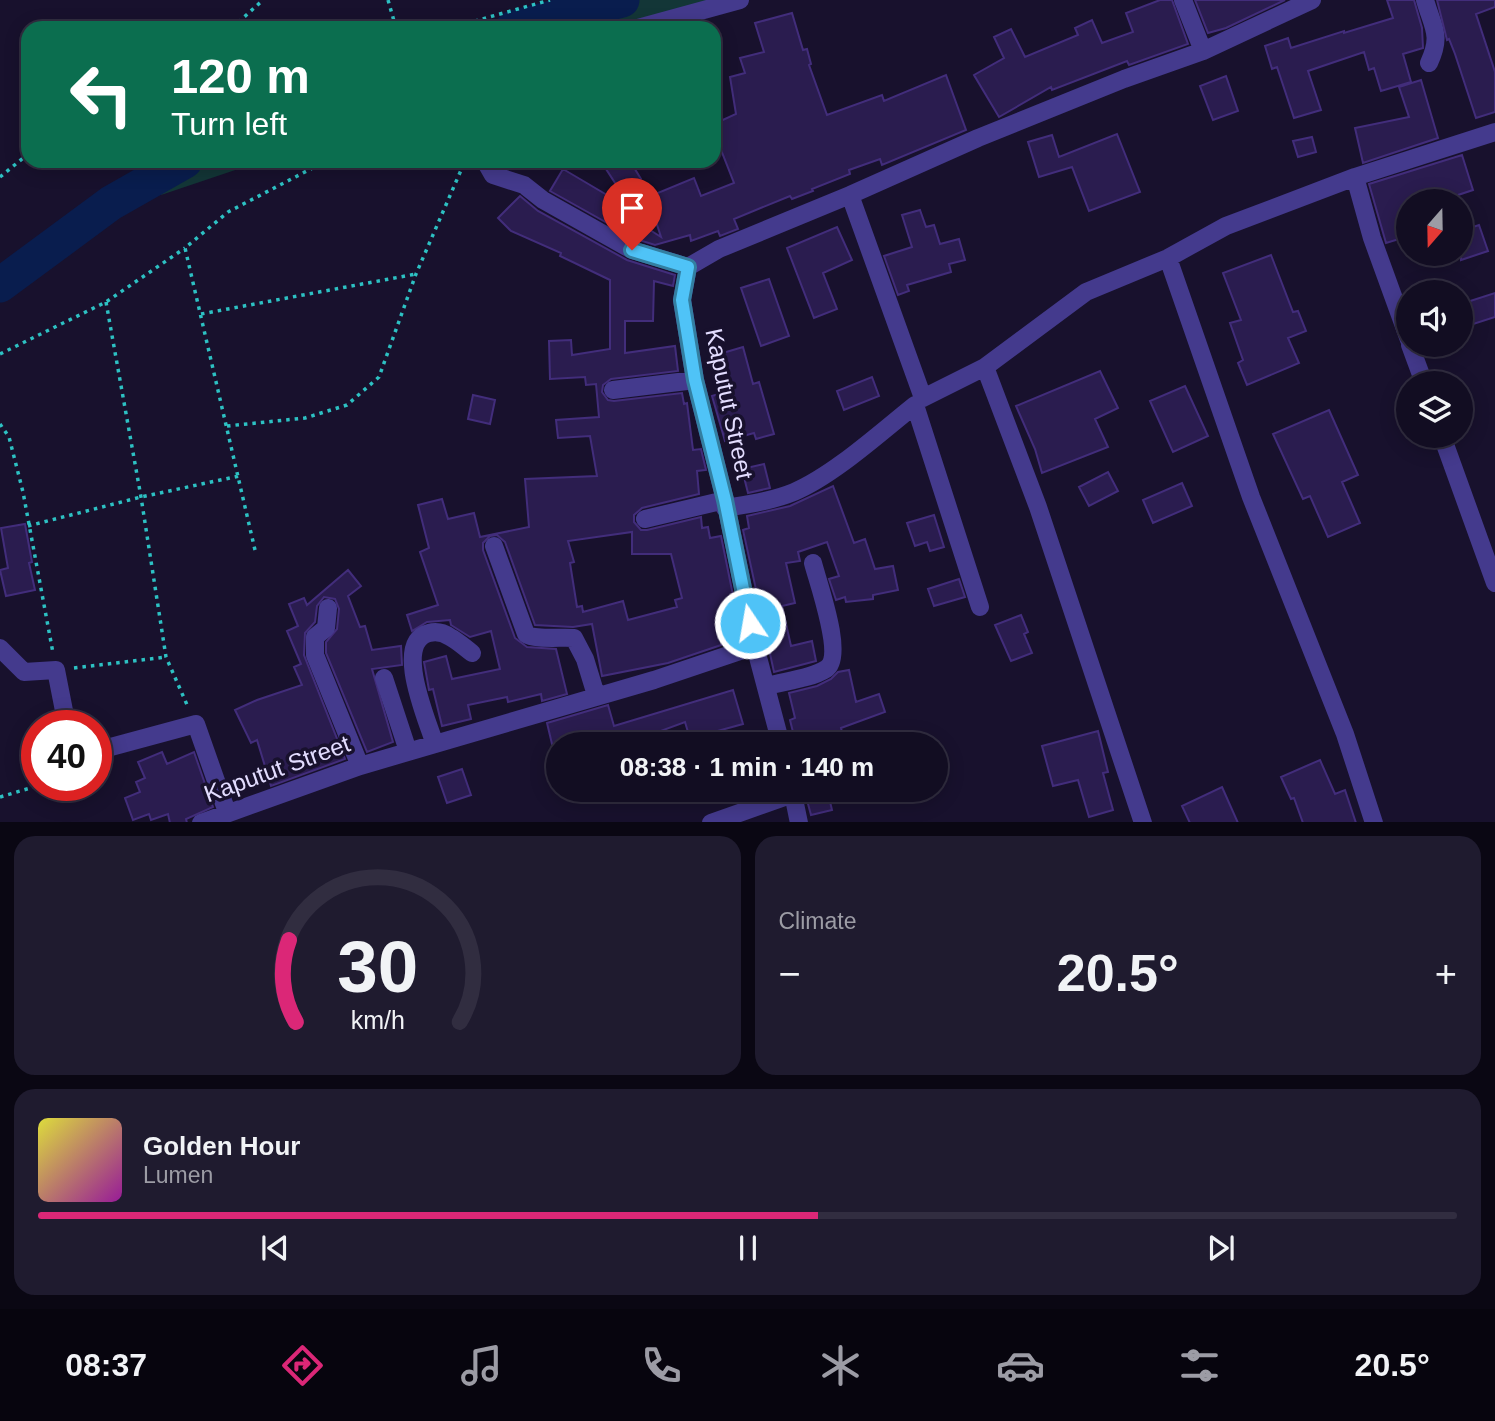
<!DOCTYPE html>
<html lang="en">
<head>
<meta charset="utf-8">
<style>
	body { margin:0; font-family:Arial,sans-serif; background:#1f1b2f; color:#f1f3f6; height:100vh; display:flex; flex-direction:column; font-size:26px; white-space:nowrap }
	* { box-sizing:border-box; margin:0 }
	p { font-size:23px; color:#9c9ca5 }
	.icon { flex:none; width:38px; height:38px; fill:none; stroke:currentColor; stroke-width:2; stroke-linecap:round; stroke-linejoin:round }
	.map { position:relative; height:822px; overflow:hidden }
	.sheet { display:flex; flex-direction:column; gap:14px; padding:14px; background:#0a0713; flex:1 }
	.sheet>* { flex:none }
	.banner { position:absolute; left:21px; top:21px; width:700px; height:147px; border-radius:21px; box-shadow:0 4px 18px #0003,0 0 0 2px #312d40; background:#0b6e4f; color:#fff; overflow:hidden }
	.needle { width:46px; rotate:200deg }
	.buttons { position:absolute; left:1396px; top:189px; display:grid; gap:14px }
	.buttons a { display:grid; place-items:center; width:77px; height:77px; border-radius:50%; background:#120d22; box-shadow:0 4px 18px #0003,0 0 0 2px #312d40; font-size:35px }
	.speed { position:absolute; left:21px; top:710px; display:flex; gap:14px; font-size:35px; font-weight:700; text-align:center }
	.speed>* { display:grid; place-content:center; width:91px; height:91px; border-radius:50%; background:#120d22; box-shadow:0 4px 18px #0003,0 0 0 2px #312d40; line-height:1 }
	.speed .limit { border:10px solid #d22; background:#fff; color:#111 }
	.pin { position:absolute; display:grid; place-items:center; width:60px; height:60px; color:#fff; margin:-72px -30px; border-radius:50% 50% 50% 0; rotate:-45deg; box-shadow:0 0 7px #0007 }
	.pin .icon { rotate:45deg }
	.me { position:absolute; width:77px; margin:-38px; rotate:348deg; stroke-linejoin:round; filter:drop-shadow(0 0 5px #0008) }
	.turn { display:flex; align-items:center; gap:24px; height:147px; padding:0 35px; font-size:32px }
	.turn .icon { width:91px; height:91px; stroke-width:2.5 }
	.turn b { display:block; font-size:49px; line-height:60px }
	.big { font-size:52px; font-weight:600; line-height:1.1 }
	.sheet .widget { flex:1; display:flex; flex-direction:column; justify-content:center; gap:10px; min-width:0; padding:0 24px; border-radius:21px; background:#1f1b2f }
	.sheet .dial { align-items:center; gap:0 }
	.dial svg { height:182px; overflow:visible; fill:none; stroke:#312d40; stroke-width:7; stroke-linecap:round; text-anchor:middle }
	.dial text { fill:#f1f3f6; stroke:none }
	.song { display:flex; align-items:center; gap:21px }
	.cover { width:84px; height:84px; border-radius:10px; background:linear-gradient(135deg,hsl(60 70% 55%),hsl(300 70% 35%)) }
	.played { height:7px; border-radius:4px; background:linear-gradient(90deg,#db2777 55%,#312d40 55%) }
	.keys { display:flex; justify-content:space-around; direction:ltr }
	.heat { display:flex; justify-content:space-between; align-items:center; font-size:38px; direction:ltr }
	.sheet .tiles { flex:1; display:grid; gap:14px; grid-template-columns:1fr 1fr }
	.widget:last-child { grid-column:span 2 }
	.trip { position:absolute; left:546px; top:732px; width:402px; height:70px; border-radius:35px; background:#120d22; box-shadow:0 4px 18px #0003,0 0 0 2px #312d40; font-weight:600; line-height:70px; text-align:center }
	.dock { display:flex; height:112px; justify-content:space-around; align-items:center; background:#07050e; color:#9c9ca5 }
	.dock .icon { width:49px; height:49px }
	.dock .selected { color:#db2777 }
	.dock b { font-size:32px; color:#f1f3f6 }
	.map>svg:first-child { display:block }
	.green { fill:#133637 }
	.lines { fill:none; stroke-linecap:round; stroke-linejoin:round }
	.river { stroke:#091d4e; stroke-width:35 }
	.building { fill:#2a1c4f; stroke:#422d7b; stroke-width:2; fill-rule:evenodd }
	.path { stroke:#2dc1c3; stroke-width:3.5; stroke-dasharray:3.5 5; stroke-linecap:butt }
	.minor { stroke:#443a8d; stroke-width:18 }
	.route-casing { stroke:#337fa1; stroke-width:18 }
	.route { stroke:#4fc3f7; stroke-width:12 }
	.labels { text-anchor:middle; stroke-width:7; stroke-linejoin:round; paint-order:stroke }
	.street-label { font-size:24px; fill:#e3ddff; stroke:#18112d }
</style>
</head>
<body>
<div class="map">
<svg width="1495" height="823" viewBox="0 0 1495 823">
	<rect width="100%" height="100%" fill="#18112d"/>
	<path class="green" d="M567,0H740L657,28H465Z
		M173,161H262L161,195Z"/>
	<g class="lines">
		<path class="river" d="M513,28L622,0
			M0,285L111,203L185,161"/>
	</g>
	<path class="building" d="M1160,0H1172L1188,44L1129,65L1127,61L1052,90L1051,87L999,117L974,75L1004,58L994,37L1011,29L1025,57L1078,35L1075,28L1092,20L1102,43L1133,32L1126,13Z
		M1195,0H1285L1226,28L1208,33Z
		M1387,0H1414L1422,28L1423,48L1403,54L1411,82L1381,91L1374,68L1369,70L1364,52L1308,71L1321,110L1294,118L1277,67L1272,69L1265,46L1288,38L1291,48L1344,31V33L1393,18Z
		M1437,0H1495V7L1476,14L1495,72V112L1476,118L1455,54L1449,39L1447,40Z
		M792,13L803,50L807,49L811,64L809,65L827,115L882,95L884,101L946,75L966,130L882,165L880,159L849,170L850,174L812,189L813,191L792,199L790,196L734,219L738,229L720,236L718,231L691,241L690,235L655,245L636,239L550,191L563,169L612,198L606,202L661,237L648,197L694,178L701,196L734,183L714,132V124L736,114L730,77L745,73L740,58L764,52L755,23Z
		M1226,76L1238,111L1213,120L1200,86Z
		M1421,80L1438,138L1363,163L1355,128L1409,117L1399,87Z
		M1117,134L1140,192L1089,211L1072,167L1039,177L1028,142L1052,135L1059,157Z
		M1312,137L1316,152L1298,157L1293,141Z
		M1462,155L1473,190L1458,195L1460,201H1409V236L1386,243L1369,184Z
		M619,161H630L641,179L621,192L606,169Z
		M520,196L538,211L627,260L675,275L673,286L654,281L653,321H625V353L675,346L678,371L611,379L603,385L602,392L608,400L614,401L682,393L684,404L687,403L693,450L701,449L706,470L697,471L699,494L642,508L634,515V522L641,530H647L701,517L702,528L708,527L710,538L721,536L737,615L727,618L733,641L668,663L602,676L592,624L573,627L535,625L505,542L497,535L490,536L483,543V550L515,638L527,647L556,649L567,694L542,701L541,694L508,702L507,697L468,705L471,719L442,726L433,689L429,690L424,662L446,656L452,679L500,669L491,631L470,637L451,625L450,620L427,622L412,631L407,615L438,605L420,552L429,548L418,505L442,499L448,519L474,513L480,537L529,527L525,479L597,476L590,436L558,438L556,420L599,417L596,384L586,385L585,377L550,379L549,341L571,340L572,355L610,349V280L560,256L561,253L511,231L498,218ZM632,532V554H671L682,598L675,600L677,607L628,620L623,601L583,612L582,606L577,607L570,563L574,562L568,541Z
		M920,210L926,227L934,225L940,244L959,239L965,260L949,264L951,272L907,285L909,291L898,295L884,256L912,247L902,215Z
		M1479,225L1488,251L1461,260V231Z
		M837,227L852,260L823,273L837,309L814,318L787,248Z
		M1271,255L1293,312L1298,311L1306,331L1288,338L1299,363L1247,385L1238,363L1243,360L1230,323L1241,320L1223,273Z
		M769,279L789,336L761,346L741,288Z
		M1495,293V317L1467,326L1461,304Z
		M743,347L753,384L759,382L774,434L756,439L754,433L725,441L712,396L726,392L716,355Z
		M1100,371L1118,408L1095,419L1108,447L1042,473L1035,449L1016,406Z
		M872,377L879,396L844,410L837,391Z
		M1185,386L1208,436L1173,452L1150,401Z
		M473,395L495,400L490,424L468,419Z
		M1329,410L1358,475L1342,482L1360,523L1328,537L1310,496L1303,499L1273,434Z
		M764,464L770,488L748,493L742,469Z
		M1108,472L1118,491L1089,506L1079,487Z
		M1182,483L1192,506L1153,523L1143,500Z
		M833,486L854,543L865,539L875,569L893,566L898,590L873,595V599L846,602L845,597L836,600L829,579L839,576L827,542L798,552L800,561L786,563L795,603L782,606L791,646L812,641L816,661L774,672L743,530L749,528L747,516L790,506Z
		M934,515L944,547L930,551L927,542L915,546L907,523Z
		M25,524L32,562L29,563L35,590L6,596L0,570L8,568L1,528Z
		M348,570L361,586L348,596L360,627L365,626L372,650L401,646L402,665L372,669L393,742L367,752L326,653V642L337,629L339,609L335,599L324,597L317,606L315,622L305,633L304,655L345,759L271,786L257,740L251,743L235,710L257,700L302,685L294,667L301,664L287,631L298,626L289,604L304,598L307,605Z
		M959,579L965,597L934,606L928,589Z
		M1021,615L1028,632L1024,634L1032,653L1011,661L995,625Z
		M849,670L856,702L879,694L885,712L841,728L845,744H796L790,720L795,718L789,693L817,686L831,679L838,672Z
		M733,690L743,724L714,732L715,735L691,742L685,722L655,733L656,736L646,739L647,744H552L547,723L608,705L614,726Z
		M1098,731L1108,772L1103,773L1113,810L1089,817L1078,780L1053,786L1042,746Z
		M162,752L167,764L194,752L213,807L186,819L187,823H170L168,814L151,820L149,814L133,820L125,798L140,792L136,782L145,778L138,762Z
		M1320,760L1335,794L1345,790L1356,823H1303L1294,798L1291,799L1281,777Z
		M462,769L471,795L447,803L438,777Z
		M1222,787L1238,823H1190L1182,806Z
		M804,789H827L832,810L811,815Z"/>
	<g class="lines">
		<path class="path" d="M388,0L396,28
			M232,28L263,0
			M450,28L550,0
			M0,177L28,154
			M106,302L141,497L166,657L188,707
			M201,314L416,274
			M0,354L106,302L185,248
			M0,424L9,437L23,492L53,653
			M227,426L305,418L347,405L379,377L416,274L465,161
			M28,526L141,497L239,476
			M255,550L185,248L228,212L326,161
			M74,668L166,657
			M0,797L37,786"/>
		<path class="minor" d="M1183,0L1203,51
			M1425,0C1433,28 1442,35 1429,63
			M638,28L740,0
			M485,161L493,175L524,185L543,200L632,250L688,267
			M1355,177L1372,238L1409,340
			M850,195L923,398L985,367L1038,507L1143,823
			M1168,258L1251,497L1345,734L1374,823
			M1410,345L1424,383
			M985,367L1086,292L1168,258L1226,226L1355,177L1495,132
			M613,390L695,380
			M1442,436L1495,583
			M725,508C749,504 772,501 794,492C834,475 881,432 915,405L980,607
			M645,519L725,500
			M494,546L526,634C534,640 561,637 574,638L585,659L596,695
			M328,608L326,628L315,637V655L360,766
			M755,646L781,744
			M0,648L24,672L56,670L67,726
			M384,678L408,751
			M767,686C785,681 810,679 826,669C845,657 818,583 813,563
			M434,742C427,719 393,642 429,633C436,631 444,633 450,637C458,641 465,648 472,653
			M96,751L196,724L227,812
			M792,789L799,823
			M201,823L360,766L654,680L755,646L725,500L695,380L682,300L688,267L719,249L850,195L978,138L1124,79L1203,51L1312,0
			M711,823L793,794"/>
	</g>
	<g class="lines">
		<g class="route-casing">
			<path id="route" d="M632,250L688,267L682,300L695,380L725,500L750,623"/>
		</g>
		<use href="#route" class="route"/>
	</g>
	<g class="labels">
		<g class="street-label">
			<text transform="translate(729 404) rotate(78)" y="8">Kaputut Street</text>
			<text transform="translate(277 769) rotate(-20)" y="8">Kaputut Street</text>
		</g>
	</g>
</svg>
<div class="buttons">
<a><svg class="needle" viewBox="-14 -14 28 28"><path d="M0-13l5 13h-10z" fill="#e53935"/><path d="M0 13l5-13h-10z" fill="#9c9ca5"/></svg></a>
<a><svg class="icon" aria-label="sound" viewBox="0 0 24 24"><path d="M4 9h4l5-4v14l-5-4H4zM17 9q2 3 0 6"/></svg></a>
<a><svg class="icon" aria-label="layers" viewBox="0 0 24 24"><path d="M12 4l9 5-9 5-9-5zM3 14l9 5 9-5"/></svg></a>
</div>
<div class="speed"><div class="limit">40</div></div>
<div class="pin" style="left:632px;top:250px;background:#d93025"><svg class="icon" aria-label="arrive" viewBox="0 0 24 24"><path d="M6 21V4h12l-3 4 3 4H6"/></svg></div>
<svg class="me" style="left:750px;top:623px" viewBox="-20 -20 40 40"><circle r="17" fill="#4fc3f7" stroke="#fff" stroke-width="3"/><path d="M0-11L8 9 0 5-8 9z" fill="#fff"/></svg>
<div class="trip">08:38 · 1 min · 140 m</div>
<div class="banner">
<div class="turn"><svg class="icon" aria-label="left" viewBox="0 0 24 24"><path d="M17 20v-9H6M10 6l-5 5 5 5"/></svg><div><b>120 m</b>Turn left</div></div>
</div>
</div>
<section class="sheet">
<div class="tiles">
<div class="widget dial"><svg viewBox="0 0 100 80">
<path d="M14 69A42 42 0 1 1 86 69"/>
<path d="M14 69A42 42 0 0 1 11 33" stroke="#db2777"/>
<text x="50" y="56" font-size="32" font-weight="700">30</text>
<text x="50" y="72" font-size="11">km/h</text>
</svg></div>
<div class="widget"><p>Climate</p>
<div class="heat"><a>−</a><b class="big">20.5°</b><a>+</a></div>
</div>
<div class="widget">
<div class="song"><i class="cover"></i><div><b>Golden Hour</b><p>Lumen</p></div></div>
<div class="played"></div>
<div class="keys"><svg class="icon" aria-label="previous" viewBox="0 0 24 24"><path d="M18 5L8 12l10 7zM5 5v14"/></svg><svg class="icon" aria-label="pause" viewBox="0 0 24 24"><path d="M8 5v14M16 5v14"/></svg><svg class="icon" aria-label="next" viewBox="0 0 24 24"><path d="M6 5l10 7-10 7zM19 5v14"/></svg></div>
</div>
</div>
</section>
<nav class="dock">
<b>08:37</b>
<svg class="icon selected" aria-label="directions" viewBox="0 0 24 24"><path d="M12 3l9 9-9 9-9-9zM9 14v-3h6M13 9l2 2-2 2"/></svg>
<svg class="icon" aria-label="music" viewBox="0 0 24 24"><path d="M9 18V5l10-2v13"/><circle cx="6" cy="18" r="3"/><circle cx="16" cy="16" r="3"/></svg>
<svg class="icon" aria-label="phone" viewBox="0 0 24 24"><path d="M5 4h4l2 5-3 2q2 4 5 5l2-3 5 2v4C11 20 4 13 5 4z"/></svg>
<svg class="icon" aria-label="climate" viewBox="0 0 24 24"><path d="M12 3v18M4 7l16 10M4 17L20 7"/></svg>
<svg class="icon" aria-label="car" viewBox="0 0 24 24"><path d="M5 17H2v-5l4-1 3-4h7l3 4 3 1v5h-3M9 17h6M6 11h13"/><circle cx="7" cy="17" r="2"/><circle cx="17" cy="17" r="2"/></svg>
<svg class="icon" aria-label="filters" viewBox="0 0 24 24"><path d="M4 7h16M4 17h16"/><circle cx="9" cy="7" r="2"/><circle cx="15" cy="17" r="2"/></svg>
<b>20.5°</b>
</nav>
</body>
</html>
